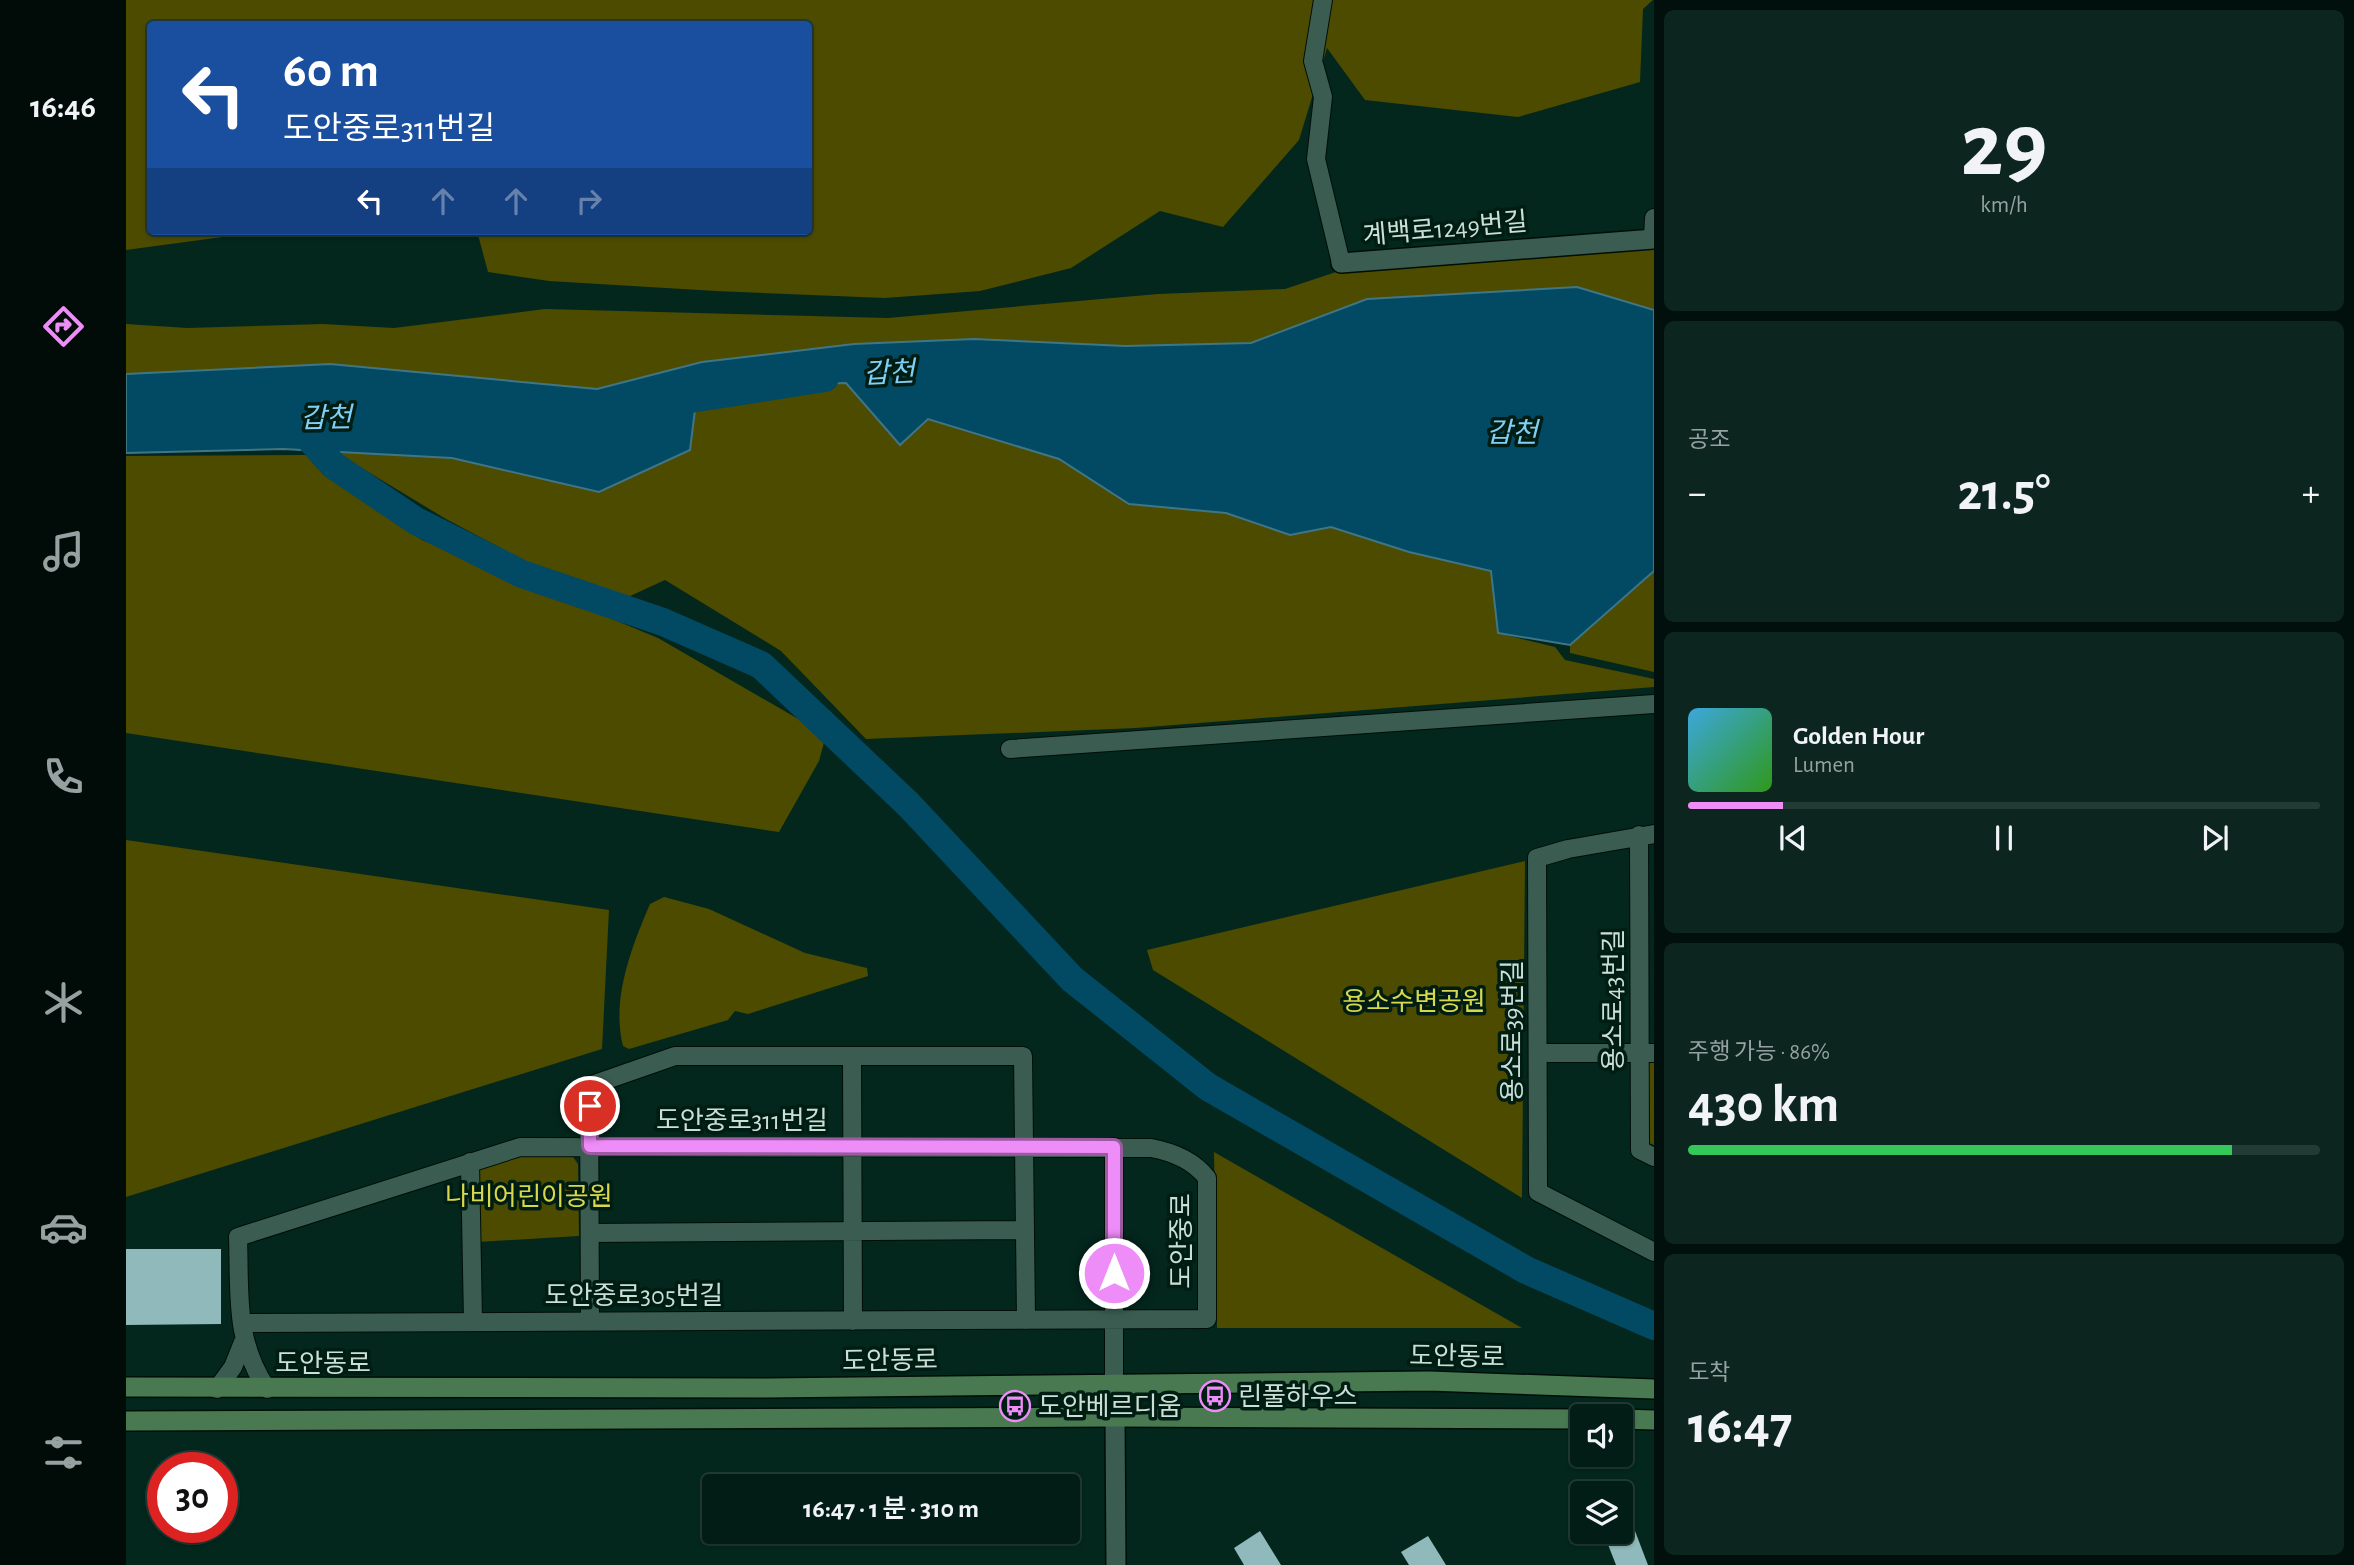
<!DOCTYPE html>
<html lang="ko">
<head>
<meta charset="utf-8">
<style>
	body { margin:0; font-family:"Alegreya Sans","Noto Sans KR",sans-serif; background:#0c261f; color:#f1f3f6; height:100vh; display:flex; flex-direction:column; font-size:26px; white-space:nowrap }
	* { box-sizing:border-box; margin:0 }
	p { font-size:23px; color:#96a2a1 }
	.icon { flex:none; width:38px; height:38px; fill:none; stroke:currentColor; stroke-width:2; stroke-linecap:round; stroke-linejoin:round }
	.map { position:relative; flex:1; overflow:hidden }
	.side { display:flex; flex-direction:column; gap:10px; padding:10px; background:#01100c; width:700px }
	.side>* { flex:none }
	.guide { position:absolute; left:21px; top:21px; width:665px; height:214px; border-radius:7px; box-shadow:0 2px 5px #0004,0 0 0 2px #233b35; background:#1a4fa0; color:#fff; overflow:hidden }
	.controls { position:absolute; left:1444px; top:1404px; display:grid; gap:14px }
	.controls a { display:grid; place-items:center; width:63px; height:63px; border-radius:7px; background:#021d16; box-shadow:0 2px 5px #0004,0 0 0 2px #233b35; font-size:35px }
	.speed { position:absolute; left:21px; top:1452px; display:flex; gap:14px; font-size:35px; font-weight:700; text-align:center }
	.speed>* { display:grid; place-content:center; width:91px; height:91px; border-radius:50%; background:#021d16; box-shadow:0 2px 5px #0004,0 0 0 2px #233b35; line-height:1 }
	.speed .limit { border:10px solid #d22; background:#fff; color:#111 }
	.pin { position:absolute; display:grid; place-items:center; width:60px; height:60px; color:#fff; margin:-30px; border:4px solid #fff; border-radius:50%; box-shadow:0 2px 7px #0007 }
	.me { position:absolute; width:77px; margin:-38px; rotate:0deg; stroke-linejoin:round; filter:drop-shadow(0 0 5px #0008) }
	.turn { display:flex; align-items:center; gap:24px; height:147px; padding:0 21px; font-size:32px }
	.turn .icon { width:91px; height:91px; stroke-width:2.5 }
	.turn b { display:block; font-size:49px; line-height:60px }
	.lanes { display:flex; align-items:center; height:66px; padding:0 21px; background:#0003; justify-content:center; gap:35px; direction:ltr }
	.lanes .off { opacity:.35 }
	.big { font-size:52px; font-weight:600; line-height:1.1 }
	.side .widget { flex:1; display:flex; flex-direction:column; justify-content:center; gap:10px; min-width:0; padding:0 24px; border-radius:10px; background:#0c261f }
	.side .dial { align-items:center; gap:0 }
	.dial b { font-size:91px; line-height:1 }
	.song { display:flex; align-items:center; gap:21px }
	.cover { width:84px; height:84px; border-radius:10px; background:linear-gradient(135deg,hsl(200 70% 55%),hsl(110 70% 35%)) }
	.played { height:7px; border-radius:4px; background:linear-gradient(90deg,#ee8cf8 15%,#233b35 15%) }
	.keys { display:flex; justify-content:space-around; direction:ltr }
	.heat { display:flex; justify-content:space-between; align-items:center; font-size:38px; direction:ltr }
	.charge { height:10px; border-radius:5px; background:linear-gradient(90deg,#34c759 86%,#233b35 0) }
	.trip { position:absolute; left:576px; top:1474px; width:378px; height:70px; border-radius:7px; background:#021d16; box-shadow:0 2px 5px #0004,0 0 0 2px #233b35; font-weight:600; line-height:70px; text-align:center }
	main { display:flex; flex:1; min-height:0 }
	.dock { display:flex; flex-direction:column; width:126px; justify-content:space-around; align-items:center; background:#010c09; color:#96a2a1 }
	.dock .icon { width:49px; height:49px }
	.dock .selected { color:#ee8cf8 }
	.dock b { font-size:32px; color:#f1f3f6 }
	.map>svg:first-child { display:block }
	.green { fill:#4d4b00 }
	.water { fill:#024964; stroke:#3f7686; stroke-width:2 }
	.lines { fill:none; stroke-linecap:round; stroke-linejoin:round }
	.river { stroke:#024964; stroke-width:28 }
	.building { fill:#8fb9bb }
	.minor-casing { stroke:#000e07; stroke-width:20 }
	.tertiary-casing { stroke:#000e07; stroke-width:22 }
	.secondary-casing { stroke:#000e07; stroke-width:22 }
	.minor { stroke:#3b5d51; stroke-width:18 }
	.tertiary { stroke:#3b5d51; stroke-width:19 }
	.secondary { stroke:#487950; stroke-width:19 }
	.route-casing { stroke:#9b5ba1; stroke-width:18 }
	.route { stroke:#ee8cf8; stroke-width:12 }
	.labels { text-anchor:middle; stroke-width:7; stroke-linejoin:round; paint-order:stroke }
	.street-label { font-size:26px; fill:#ccdfd7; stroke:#001d13 }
	.park-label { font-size:26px; fill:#d9d74c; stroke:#001d13 }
	.poi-label { font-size:26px; fill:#ccdfd7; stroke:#001d13; text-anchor:start }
	.water-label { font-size:28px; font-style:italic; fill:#82cff6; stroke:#001d13 }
</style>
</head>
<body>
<main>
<nav class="dock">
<b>16:46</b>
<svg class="icon selected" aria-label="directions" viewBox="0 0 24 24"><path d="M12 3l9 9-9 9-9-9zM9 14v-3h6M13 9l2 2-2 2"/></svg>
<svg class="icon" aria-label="music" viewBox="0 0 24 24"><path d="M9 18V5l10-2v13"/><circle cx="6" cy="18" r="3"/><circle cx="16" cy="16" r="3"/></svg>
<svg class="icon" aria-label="phone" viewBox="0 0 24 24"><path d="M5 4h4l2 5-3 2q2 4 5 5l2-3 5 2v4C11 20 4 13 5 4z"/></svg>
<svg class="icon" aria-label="climate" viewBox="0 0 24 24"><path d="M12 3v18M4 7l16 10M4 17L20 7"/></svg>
<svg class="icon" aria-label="car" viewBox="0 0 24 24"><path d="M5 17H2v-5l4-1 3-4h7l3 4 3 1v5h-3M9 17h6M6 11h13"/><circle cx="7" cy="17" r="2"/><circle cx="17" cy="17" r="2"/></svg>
<svg class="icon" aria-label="filters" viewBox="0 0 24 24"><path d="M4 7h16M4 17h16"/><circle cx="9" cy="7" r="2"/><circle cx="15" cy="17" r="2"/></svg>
</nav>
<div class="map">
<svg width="1528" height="1565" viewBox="0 0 1528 1565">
	<rect width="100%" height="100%" fill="#03271d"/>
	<path class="green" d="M0,0H1527L1517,9L1514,82L1392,117L1239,100L1201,48L1173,140L1097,227L1034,211L945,268L854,291L759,298L590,291L423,281L362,272L351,231H682V24H24V231H142L0,250Z
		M1528,244V310L1451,287L1241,299L1125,343L999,346L848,339L728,344L576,362L471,389L204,364L0,374V324L61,328L197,324L268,328L419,309L762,318L1032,294L1159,289L1222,268Z
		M721,383L774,445L802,419L934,459L1003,504L1100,513L1164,535L1205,527L1283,552L1365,571L1372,633L1429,647L1439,660L1528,679V687L1010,728L740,739L655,651L539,580L502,597L433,579L320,519L209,452L326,458L473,492L572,386Z
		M180,455L202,478L296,540L532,638L700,735L693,761L653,832L0,733V456Z
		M1528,571V672L1444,653V645Z
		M0,840L483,910L476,1049L0,1197Z
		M1399,861L1396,1198L1027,970L1021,950Z
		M538,897L583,909L679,953L741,968L742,976L622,1014L609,1011L602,1020L503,1049L497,1046C485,999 506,946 524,904Z
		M1523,1062H1528V1145L1520,1142L1519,1065Z
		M1088,1152L1396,1328H1091Z
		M395,1153L445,1154L452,1164L453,1236L351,1242V1174L356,1166Z"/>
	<path class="water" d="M1451,287L1528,310V571L1444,645L1372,633L1365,571L1283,552L1205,527L1164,535L1100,513L1003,504L933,459L802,419L774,445L720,383L572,386L564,450L473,492L326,458L157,449L0,453V374L204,364L471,389L576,362L728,344L848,339L999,346L1125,343L1241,299Z"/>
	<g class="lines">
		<path class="river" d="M532,404L699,378
			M178,419L184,439L207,465L290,521L396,574L537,622L635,665L782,804L946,979L1082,1087L1400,1270L1528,1326"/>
	</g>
	<path class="building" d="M0,1249H95V1324L0,1325Z
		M1134,1531L1155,1565H1118L1108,1548Z
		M1509,1531L1522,1565H1490L1481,1542Z
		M1302,1536L1320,1565H1283L1275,1552Z"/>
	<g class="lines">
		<g class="minor-casing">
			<path id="minor" d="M1197,0L1187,61L1197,97L1190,159L1215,263
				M1527,239L1528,218
				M884,749L1528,704
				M1528,834L1442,849L1411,858L1412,1192L1528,1252
				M1513,835L1514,1150L1528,1157
				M1412,1053H1528
				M726,1057L727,1321
				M988,1147V1384
				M344,1162L347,1321
				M464,1233L899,1230
				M464,1321L463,1086L549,1056H897L900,1320
				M116,1323L1081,1319V1178C1067,1160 1047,1152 1025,1148L394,1147L112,1237C114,1294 108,1340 141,1389
				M91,1389L107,1367L117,1342"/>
		</g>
		<g class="tertiary-casing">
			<path id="tertiary" d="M1215,263L1528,239
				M989,1417L990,1565"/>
		</g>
		<g class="secondary-casing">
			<path id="secondary" d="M0,1387L641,1388L1303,1381L1528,1389
				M1494,1419L1528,1420
				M0,1421L989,1417L1456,1419"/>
		</g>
		<use href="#minor" class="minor"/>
		<use href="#tertiary" class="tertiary"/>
		<use href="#secondary" class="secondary"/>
	</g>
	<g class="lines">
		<g class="route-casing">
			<path id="route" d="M464,1106V1146L988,1147V1273"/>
		</g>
		<use href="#route" class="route"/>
	</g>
	<defs>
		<g id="bus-ring" transform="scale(1.575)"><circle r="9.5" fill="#001d13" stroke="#ee8cf8" stroke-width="1.5"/><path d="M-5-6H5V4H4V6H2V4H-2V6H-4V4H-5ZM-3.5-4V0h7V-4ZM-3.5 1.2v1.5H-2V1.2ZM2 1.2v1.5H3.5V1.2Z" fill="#ee8cf8"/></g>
	</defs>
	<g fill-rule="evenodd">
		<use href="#bus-ring" x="1089" y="1396"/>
		<use href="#bus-ring" x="889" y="1406"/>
	</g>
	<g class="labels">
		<g class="street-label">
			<text transform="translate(1319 228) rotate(-5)" y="9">계백로1249번길</text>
			<text transform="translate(1487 1000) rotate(-90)" y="9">용소로43번길</text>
			<text transform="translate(1386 1031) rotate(-90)" y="9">용소로39번길</text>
			<text x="616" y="1129">도안중로311번길</text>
			<text transform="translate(1055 1241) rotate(-90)" y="9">도안중로</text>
			<text x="508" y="1304">도안중로305번길</text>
			<text transform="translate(1331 1356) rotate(1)" y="9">도안동로</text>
			<text transform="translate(764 1360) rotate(-1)" y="9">도안동로</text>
			<text x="197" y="1372">도안동로</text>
		</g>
		<g class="park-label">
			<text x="1288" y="1010">용소수변공원</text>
			<text x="403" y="1205">나비어린이공원</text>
		</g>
		<g class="poi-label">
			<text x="1112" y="1405">린풀하우스</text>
			<text x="912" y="1415">도안베르디움</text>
		</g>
		<g class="water-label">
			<text transform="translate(763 372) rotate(-3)" y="10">갑천</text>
			<text transform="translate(200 417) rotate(-1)" y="10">갑천</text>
			<text x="1386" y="442">갑천</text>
		</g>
	</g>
</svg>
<div class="controls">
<a><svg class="icon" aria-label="sound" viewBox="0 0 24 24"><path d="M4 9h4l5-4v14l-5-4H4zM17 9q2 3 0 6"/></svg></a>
<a><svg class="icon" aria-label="layers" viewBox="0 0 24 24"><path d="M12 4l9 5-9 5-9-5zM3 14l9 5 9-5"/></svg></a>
</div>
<div class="speed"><div class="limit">30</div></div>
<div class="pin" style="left:464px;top:1106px;background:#d93025"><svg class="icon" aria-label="arrive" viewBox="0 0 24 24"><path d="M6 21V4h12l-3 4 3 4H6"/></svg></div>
<svg class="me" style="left:988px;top:1273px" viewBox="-20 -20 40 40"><circle r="17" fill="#ee8cf8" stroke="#fff" stroke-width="3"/><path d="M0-11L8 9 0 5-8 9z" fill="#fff"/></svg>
<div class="trip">16:47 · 1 분 · 310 m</div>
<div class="guide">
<div class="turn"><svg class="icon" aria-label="left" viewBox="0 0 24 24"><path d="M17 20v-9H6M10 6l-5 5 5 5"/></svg><div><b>60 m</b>도안중로311번길</div></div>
<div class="lanes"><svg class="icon" aria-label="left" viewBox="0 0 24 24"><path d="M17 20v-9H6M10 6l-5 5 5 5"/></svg><svg class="icon off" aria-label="ahead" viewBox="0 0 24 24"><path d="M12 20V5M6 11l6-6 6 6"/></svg><svg class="icon off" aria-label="ahead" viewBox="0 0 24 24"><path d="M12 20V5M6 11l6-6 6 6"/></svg><svg class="icon off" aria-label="right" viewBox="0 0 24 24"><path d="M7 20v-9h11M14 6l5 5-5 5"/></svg></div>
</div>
</div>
<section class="side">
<div class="widget dial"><b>29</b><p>km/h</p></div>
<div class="widget"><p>공조</p>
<div class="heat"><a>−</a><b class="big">21.5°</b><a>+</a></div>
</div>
<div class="widget">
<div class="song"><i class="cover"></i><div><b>Golden Hour</b><p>Lumen</p></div></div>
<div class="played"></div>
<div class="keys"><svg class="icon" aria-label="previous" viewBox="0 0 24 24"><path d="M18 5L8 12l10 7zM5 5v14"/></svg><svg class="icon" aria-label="pause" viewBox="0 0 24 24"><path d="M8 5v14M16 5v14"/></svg><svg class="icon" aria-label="next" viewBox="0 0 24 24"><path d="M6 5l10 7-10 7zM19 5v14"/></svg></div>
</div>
<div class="widget"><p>주행 가능 · 86%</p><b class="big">430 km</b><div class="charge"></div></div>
<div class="widget"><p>도착</p><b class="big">16:47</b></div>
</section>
</main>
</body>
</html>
